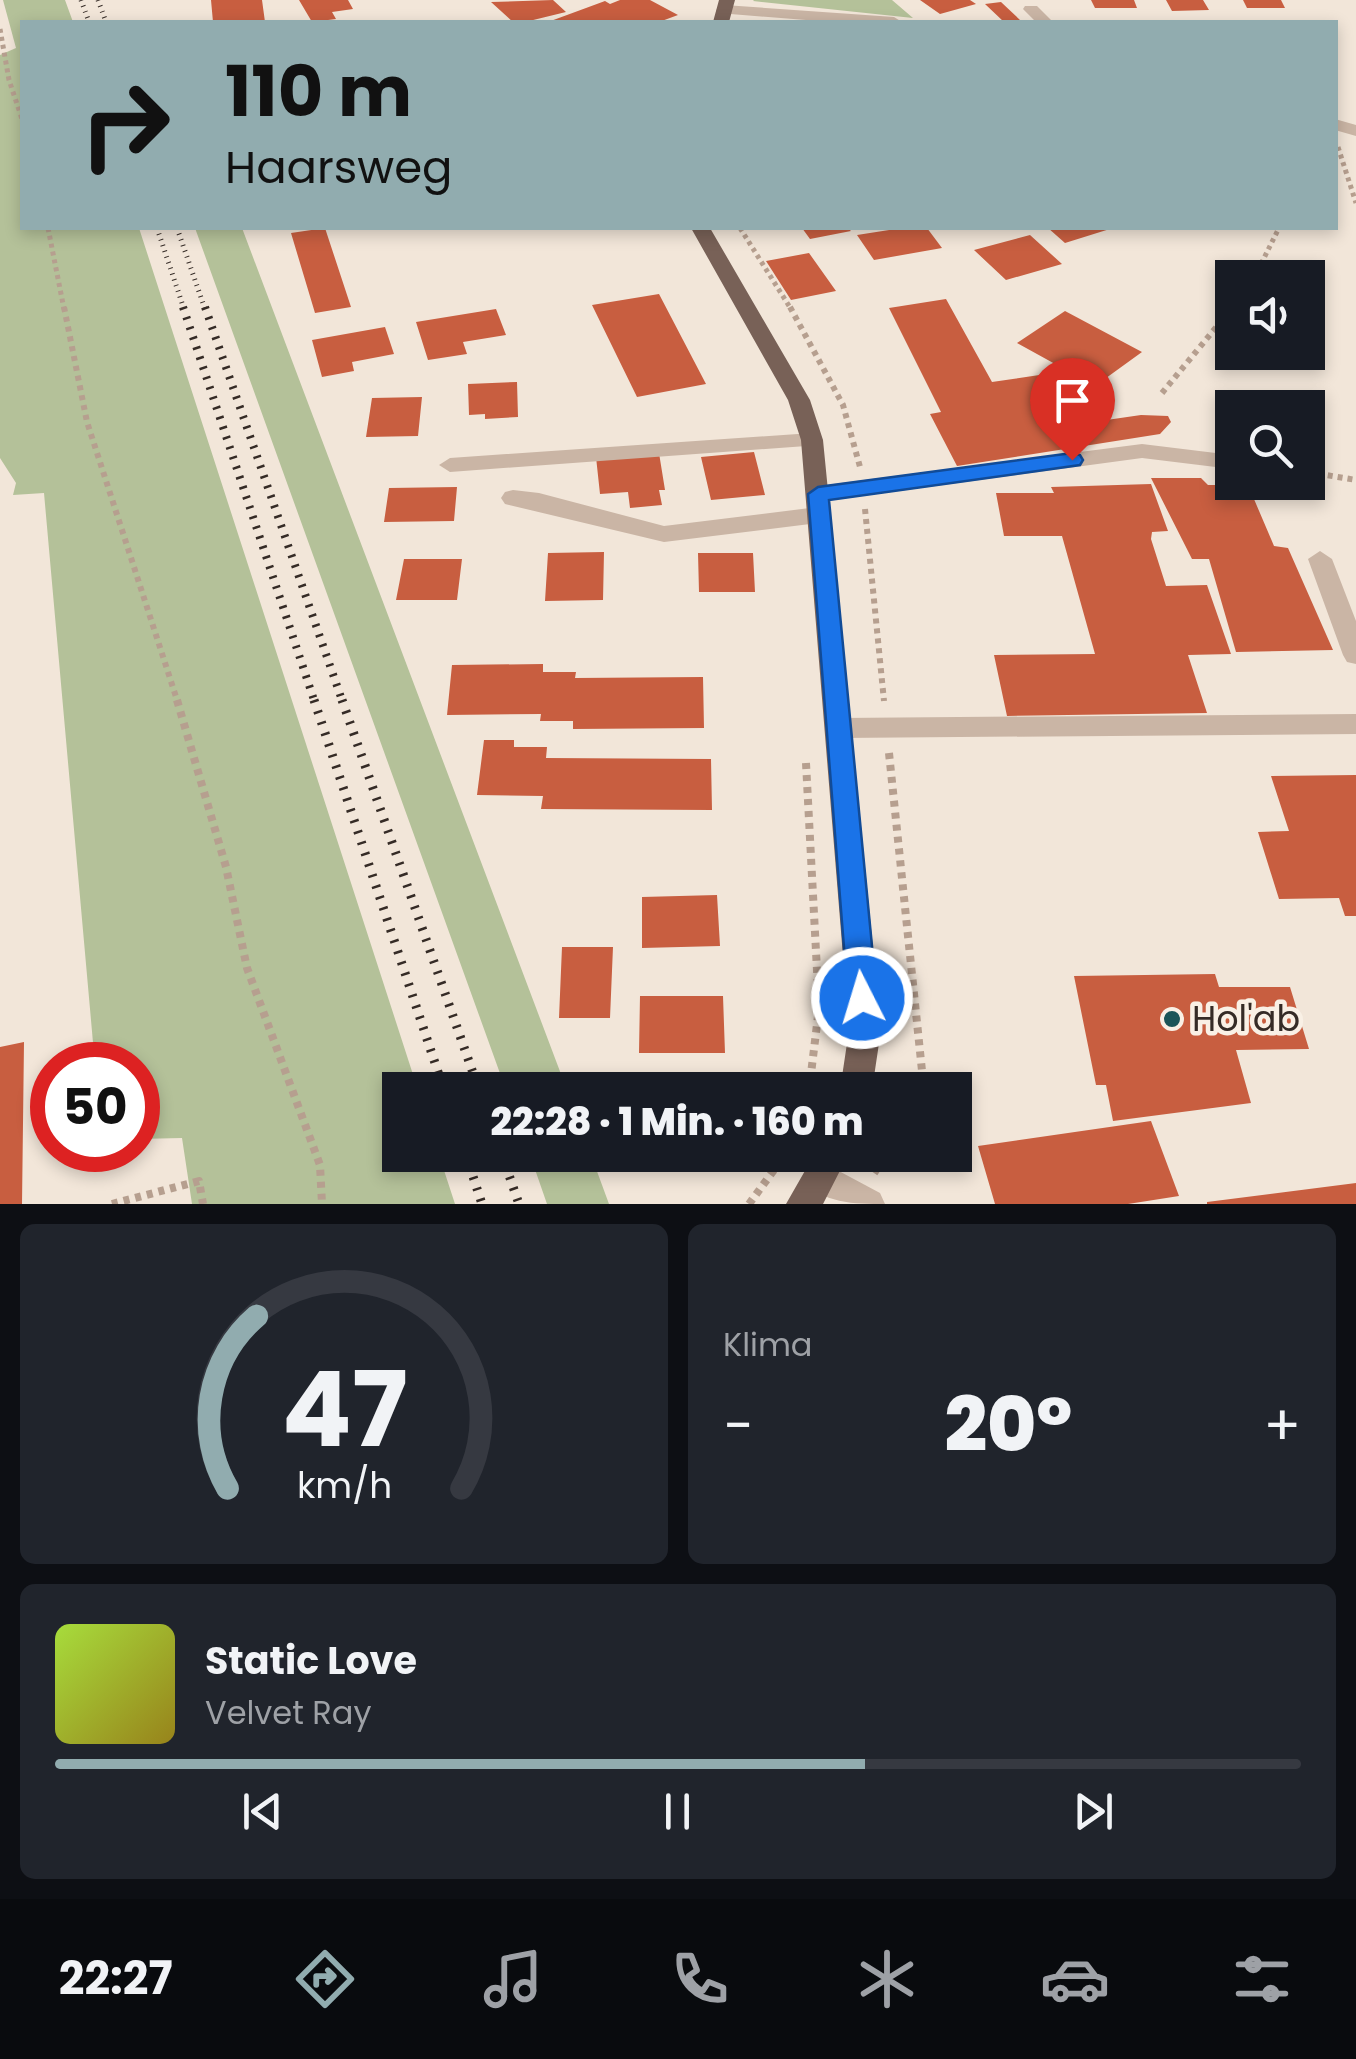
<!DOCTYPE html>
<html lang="de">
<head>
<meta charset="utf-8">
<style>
	body { margin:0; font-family:Poppins,sans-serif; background:#20242c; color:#f1f3f6; height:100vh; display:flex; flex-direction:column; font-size:38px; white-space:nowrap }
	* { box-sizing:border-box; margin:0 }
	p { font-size:32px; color:#9ea1a6 }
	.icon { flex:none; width:55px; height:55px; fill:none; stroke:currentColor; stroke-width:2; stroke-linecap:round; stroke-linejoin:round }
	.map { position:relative; height:1204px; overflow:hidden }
	.details { display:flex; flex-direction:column; gap:20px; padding:20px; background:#0d0f14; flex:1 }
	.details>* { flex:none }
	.guide { position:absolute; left:20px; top:20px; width:1318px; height:210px; border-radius:0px; box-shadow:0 5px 15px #0003; background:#91acaf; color:#111; overflow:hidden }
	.tools { position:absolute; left:1215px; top:260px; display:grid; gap:20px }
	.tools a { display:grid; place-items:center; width:110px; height:110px; border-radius:0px; background:#171b24; box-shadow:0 5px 15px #0003; font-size:50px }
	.speed { position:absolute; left:30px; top:1042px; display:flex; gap:20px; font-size:50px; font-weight:700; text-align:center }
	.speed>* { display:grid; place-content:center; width:130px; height:130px; border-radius:50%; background:#171b24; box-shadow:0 5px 15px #0003; line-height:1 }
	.speed .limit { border:15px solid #d22; background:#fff; color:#111 }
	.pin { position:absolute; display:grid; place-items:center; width:85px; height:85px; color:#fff; margin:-102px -42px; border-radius:50% 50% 50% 0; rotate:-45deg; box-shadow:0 0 10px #0007 }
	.pin .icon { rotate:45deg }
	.me { position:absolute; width:110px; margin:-55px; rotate:355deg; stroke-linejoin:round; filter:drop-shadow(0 0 8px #0008) }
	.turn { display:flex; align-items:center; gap:35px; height:210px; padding:0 40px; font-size:45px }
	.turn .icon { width:130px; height:130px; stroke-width:2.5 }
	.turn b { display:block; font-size:70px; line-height:85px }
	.big { font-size:75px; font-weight:800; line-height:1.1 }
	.details .tile { flex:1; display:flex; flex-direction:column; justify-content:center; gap:15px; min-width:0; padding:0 35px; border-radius:15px; background:#20242c }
	.details .dial { align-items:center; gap:0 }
	.dial svg { height:260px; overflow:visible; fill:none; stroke:#363941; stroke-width:7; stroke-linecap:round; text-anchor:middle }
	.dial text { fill:#f1f3f6; stroke:none }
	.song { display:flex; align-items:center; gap:30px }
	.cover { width:120px; height:120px; border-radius:15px; background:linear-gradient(135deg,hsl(80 70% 55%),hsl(50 70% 35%)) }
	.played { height:10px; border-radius:5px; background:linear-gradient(90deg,#91acaf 65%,#363941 65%) }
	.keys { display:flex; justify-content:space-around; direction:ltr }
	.heat { display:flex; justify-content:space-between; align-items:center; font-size:55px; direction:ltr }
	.details .tiles { flex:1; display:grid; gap:20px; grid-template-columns:1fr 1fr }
	.tile:last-child { grid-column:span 2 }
	.trip { position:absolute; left:382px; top:1072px; width:590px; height:100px; border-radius:0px; background:#171b24; box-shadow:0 5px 15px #0003; font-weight:800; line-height:100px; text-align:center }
	.menu { display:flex; height:160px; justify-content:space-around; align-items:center; background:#090b0e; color:#9ea1a6 }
	.menu .icon { width:70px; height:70px }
	.menu .active { color:#91acaf }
	.menu b { font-size:45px; color:#f1f3f6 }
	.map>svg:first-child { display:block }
	.green { fill:#b4c199 }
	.building { fill:#c85e40 }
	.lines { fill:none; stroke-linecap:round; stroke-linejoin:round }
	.path-far2 { stroke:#b69f8f; stroke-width:5; stroke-dasharray:4 4; stroke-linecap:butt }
	.path-far1 { stroke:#b69f8f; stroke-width:6; stroke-dasharray:5 5; stroke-linecap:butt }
	.path { stroke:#b69f8f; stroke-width:8; stroke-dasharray:6 6; stroke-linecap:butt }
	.minor { fill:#cab5a5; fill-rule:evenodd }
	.major { fill:#786157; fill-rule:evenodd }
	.rail-far2 { stroke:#352b26; stroke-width:5; stroke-dasharray:1 5; stroke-linecap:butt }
	.rail-far1 { stroke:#352b26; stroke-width:8; stroke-dasharray:2.5 8; stroke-linecap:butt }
	.rail { stroke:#352b26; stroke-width:9; stroke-dasharray:2.5 9; stroke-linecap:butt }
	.route { fill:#1a73e8; stroke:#114b97; stroke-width:2.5 }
	.poi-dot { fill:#1b5558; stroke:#f9f0e5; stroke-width:4 }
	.labels { text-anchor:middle; stroke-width:9; stroke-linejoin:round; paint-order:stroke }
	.near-poi-label { font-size:35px; fill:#352b26; stroke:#f9f0e5; text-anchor:start }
</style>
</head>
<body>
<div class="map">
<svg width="1356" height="1204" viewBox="0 0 1356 1204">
	<rect width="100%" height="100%" fill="#f2e6d9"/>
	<path class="green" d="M3,0H65L73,22H22V228H139L418,1090H400V1155H439L455,1204H192L182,1138L138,1139V1065H95L44,493L13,495L16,483L0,458V55L16,48Z
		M892,0L913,18L753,1L754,0Z
		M195,228H242L567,1090H506Z
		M530,1155H591L609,1204H547Z"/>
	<path class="building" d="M211,0H262L265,22H213Z
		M299,0H348L353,9L332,12L336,19L312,22Z
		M553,0L566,12L525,22H513L491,2Z
		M620,0H650L678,15L659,22H548L605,1L610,4Z
		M920,0H970L976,4L940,14Z
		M1091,0H1134L1137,8H1095Z
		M1166,0H1203L1209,10L1172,11Z
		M1243,0H1281L1285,8H1247Z
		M1001,2L1020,20L1004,22L985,4Z
		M325,228L351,307L315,313L291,233Z
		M802,228H848L851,231L810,239Z
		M902,228H927L942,248L874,260L857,235Z
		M1048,228H1113L1065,243Z
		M1030,235L1062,264L1006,280L974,250Z
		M809,253L836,291L791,300L766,261Z
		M659,294L706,384L637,397L592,305Z
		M946,299L992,382L1046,374L1079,424L1141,415L1168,416L1171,422L1160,434L957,466L930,414L941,412L889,308Z
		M496,309L506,335L463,342L467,354L428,360L416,322Z
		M1065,311L1142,352L1095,386L1017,343Z
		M385,327L394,354L352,362L354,371L322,377L312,340Z
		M517,382L518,417L485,419V414L469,415L468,384Z
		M422,397L418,436L366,437L372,398Z
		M754,452L765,495L711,500L701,457Z
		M659,453L665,490H659L662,505L630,508L628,492L600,494L596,457Z
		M1151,478H1201L1208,485H1248L1274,546L1288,548L1333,650L1236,652L1209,559H1192Z
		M1151,484L1168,531L1152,532L1151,539L1166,586L1207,585L1231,654L1188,655L1207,713L1007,716L994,655L1095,654L1062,536H1004L996,493H1054L1051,487Z
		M457,487L454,521L384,522L389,488Z
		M604,552L603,600L545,601L548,553Z
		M698,553H753L755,592H699Z
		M404,559H462L457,600H396Z
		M543,664V672H576L575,678L703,677L704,728L573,729V721H540L541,714L447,715L452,665Z
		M484,740H514V747H547L546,758L711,759L712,810L541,809L543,796L477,795Z
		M1356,775V916H1345L1339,898L1279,899L1258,832L1289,831L1271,776Z
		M717,895L720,946L642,948V897Z
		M562,947H613L610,1018H559Z
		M1215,974L1219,987H1290L1309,1049L1236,1050L1251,1103L1113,1121L1106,1085H1096L1074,976Z
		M640,996H723L725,1053H639Z
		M24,1042L22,1204H0V1047Z
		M1151,1121L1179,1196L1128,1204H995L978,1146Z
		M1356,1183V1204H1207V1202Z"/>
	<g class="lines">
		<path class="path-far2" d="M0,29L9,80L22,119
			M1338,147L1356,203
			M48,228L64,309
			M740,228L791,309
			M1254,278L1279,228"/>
		<path class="path-far1" d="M64,307L87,422L178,703
			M790,307L843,405L860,467
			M1162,393L1232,308
			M1308,472L1356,480
			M865,509L884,701"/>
		<path class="path" d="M177,700L226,867L247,968L320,1165L322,1204
			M889,753L924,1090
			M806,763L819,1008L809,1090
			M874,1173L886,1155
			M112,1204L199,1181L203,1204
			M749,1204L785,1155"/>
		<path class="minor" d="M724,5L894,17L902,22H831L718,13L716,10Z
			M1025,6H1037L1053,22H1036L1023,9Z
			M1335,119L1356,125V136L1335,130Z
			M812,433L823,440L820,445L450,472L439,465L450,458Z
			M1142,444L1232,455V469L1142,458L818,502L806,494L818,486Z
			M513,490L539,493L664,526L818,507L830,515L818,523L664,542L505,504L501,498L505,492Z
			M1320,551L1332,559L1356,621V664L1347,662L1343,655L1308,559Z
			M1356,714V734L840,738L831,735L827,728L831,721L840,718Z
			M822,1162L880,1193L885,1204C856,1204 819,1204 805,1178L810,1167Z"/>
		<path class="major" d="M719,0H735L729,22H713Z
			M691,228H710L810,400L823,440L881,1030L872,1090H840L849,1030L801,440L788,400Z
			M814,1155H848L823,1204H786Z"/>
		<path class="rail-far2" d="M81,0L89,22
			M98,0L106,22
			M157,228L184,309
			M177,228L205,309"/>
		<path class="rail-far1" d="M183,307L315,703
			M205,307L343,703"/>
		<path class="rail" d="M314,700L444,1090
			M342,700L479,1090
			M466,1155L482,1204
			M502,1155L519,1204"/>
	</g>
	<path class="route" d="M1072,453L1080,455L1083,460L1080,465L829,500L877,998L872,1006L862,1010L853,1006L848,998L808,494L818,487Z"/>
	<circle class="poi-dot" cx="1172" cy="1019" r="10"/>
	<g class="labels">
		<g class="near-poi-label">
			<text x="1192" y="1031">Hol'ab</text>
		</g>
	</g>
</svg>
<div class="tools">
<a><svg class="icon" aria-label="sound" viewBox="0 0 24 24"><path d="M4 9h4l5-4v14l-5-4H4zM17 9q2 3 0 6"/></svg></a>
<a><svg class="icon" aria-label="search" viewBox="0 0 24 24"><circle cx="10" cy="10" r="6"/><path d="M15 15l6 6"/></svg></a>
</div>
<div class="speed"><div class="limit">50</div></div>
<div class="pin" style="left:1072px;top:460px;background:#d93025"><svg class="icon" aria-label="arrive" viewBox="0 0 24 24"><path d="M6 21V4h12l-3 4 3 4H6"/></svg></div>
<svg class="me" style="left:862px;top:998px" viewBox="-20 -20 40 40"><circle r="17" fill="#1a73e8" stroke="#fff" stroke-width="3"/><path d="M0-11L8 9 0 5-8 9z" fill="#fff"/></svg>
<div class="trip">22:28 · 1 Min. · 160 m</div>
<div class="guide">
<div class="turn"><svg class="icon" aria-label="right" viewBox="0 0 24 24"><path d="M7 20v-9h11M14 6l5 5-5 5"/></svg><div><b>110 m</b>Haarsweg</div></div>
</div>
</div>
<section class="details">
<div class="tiles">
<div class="tile dial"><svg viewBox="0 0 100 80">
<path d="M14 69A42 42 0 1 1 86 69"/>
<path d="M14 69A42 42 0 0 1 23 16" stroke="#91acaf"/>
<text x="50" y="56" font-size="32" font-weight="700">47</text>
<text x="50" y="72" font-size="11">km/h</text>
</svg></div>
<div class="tile"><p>Klima</p>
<div class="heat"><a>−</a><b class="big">20°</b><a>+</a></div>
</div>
<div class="tile">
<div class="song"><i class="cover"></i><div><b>Static Love</b><p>Velvet Ray</p></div></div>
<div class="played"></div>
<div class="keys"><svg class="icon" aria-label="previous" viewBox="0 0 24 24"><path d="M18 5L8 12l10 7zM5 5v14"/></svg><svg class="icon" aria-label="pause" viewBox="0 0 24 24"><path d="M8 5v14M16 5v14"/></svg><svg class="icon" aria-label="next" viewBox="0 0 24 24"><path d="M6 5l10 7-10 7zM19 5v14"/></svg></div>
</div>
</div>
</section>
<nav class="menu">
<b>22:27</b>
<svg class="icon active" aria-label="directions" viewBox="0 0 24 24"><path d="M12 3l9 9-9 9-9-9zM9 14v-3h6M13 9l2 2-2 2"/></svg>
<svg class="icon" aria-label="music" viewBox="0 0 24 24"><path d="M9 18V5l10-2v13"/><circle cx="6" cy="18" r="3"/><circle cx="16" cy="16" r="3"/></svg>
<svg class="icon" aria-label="phone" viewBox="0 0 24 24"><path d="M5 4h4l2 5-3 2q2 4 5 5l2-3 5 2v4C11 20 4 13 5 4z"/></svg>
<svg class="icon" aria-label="climate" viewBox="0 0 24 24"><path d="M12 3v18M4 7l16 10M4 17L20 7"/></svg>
<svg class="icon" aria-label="car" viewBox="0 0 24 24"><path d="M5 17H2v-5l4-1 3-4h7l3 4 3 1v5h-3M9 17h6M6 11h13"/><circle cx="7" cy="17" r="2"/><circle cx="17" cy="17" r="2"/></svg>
<svg class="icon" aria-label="filters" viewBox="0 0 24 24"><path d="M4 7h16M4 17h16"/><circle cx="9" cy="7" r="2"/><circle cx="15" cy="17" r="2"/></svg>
</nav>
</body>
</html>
